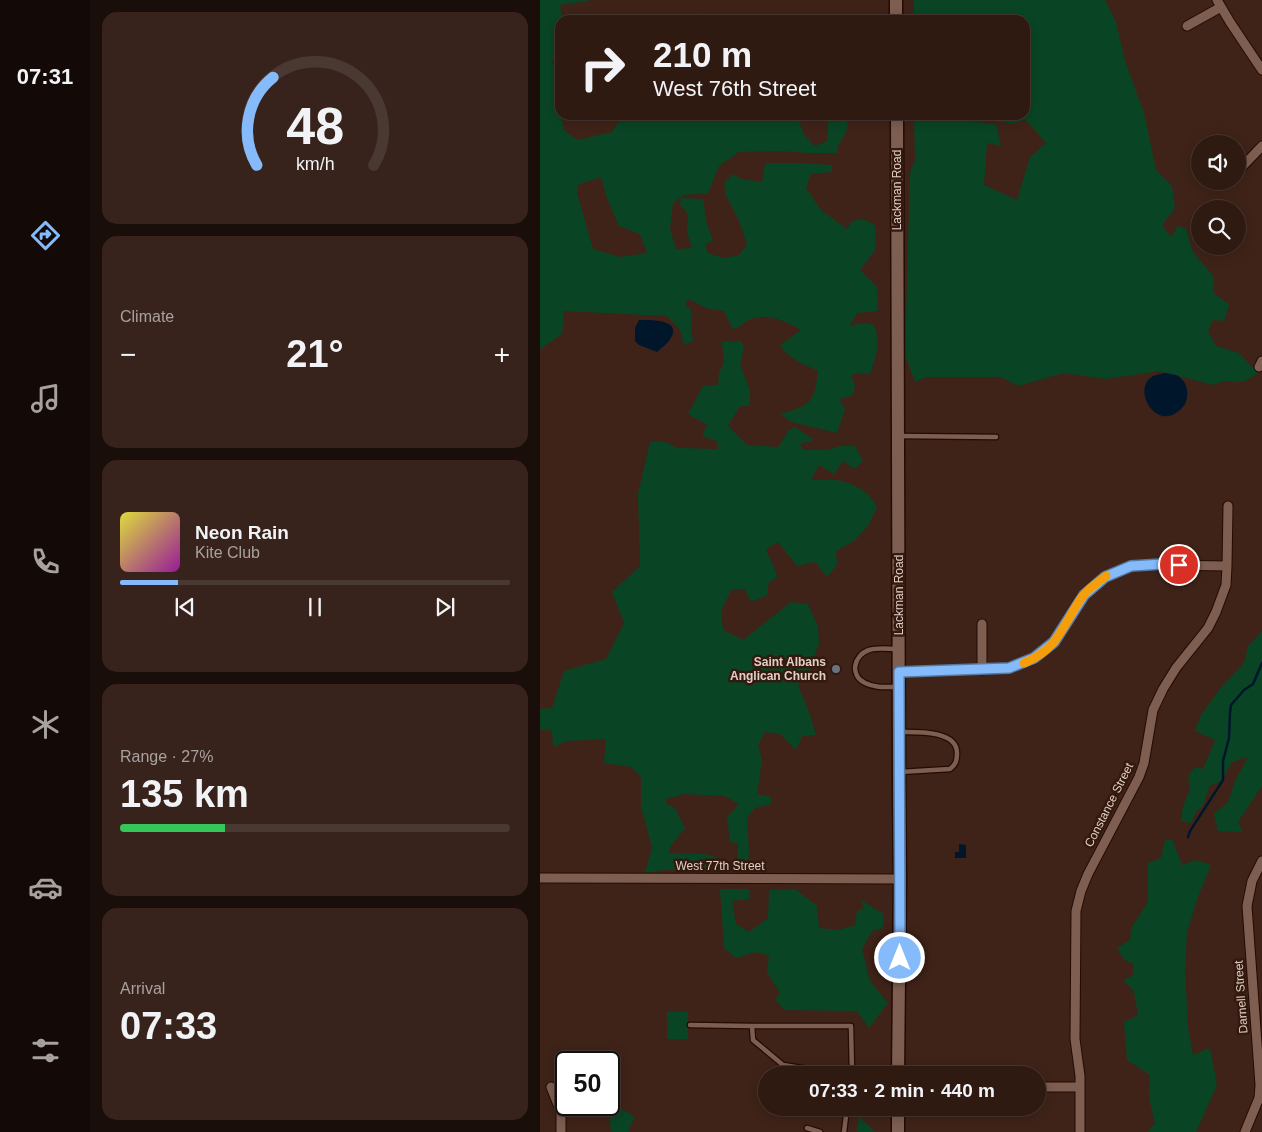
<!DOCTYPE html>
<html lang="en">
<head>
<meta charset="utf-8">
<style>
	body { margin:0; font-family:Arial,sans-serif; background:#37231b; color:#f1f3f6; height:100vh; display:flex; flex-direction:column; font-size:19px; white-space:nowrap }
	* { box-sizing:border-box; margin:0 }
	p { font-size:16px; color:#a7a19f }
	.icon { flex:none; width:28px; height:28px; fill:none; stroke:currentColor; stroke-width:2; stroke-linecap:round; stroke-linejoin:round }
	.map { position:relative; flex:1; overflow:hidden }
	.sheet { display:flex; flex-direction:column; gap:12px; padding:12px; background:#1a0e0a; width:450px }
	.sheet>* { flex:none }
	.banner { position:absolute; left:15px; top:15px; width:475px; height:105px; border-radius:15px; box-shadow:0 2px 12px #0003,0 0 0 1px #4a3832; background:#2f1a12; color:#f1f3f6; overflow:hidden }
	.fabs { position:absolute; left:651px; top:135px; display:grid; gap:10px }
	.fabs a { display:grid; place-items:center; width:55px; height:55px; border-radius:50%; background:#2f1a12; box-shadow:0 2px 12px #0003,0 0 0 1px #4a3832; font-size:25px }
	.speed { position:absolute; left:15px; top:1051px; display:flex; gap:10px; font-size:25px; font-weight:700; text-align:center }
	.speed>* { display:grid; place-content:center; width:65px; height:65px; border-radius:50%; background:#2f1a12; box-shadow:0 2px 12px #0003,0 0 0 1px #4a3832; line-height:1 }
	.speed .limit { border:2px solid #111; border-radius:8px; background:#fff; color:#111 }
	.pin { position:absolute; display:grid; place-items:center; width:42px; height:42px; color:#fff; margin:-21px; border:2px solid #fff; border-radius:50%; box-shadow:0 1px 5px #0007 }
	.me { position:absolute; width:55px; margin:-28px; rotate:0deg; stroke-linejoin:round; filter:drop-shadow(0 0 4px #0008) }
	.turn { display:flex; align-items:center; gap:18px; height:105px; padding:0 15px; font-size:22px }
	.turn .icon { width:65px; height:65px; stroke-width:2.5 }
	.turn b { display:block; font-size:35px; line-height:42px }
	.big { font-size:38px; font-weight:800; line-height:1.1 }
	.sheet .widget { flex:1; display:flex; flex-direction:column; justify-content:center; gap:8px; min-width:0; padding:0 18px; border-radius:15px; background:#37231b }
	.sheet .dial { align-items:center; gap:0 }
	.dial svg { height:130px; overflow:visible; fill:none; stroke:#4a3832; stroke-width:7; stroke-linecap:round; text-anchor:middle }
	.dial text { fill:#f1f3f6; stroke:none }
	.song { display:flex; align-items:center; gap:15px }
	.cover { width:60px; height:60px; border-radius:8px; background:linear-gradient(135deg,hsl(60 70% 55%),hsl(300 70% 35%)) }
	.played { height:5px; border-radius:2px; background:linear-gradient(90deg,#86bbfb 15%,#4a3832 15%) }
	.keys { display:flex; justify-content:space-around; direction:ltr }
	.heat { display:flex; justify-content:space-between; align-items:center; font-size:28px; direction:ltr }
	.charge { height:8px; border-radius:4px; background:linear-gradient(90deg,#34c759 27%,#4a3832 0) }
	.trip { position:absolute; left:218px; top:1066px; width:288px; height:50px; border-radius:25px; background:#2f1a12; box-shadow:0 2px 12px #0003,0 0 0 1px #4a3832; font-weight:800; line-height:50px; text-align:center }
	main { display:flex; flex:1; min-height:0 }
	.tab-bar { display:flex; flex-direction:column; width:90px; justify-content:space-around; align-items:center; background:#130a07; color:#a7a19f }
	.tab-bar .icon { width:35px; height:35px }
	.tab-bar .selected { color:#86bbfb }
	.tab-bar b { font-size:22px; color:#f1f3f6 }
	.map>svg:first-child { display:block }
	.green { fill:#094524; fill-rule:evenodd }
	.water { fill:#00172b }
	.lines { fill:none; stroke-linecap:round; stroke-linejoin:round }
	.stream { stroke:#00172b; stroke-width:2.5 }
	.service-casing { stroke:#240b03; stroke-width:7 }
	.minor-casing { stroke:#240b03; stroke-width:11 }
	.secondary-casing { stroke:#240b03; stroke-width:15 }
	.service { stroke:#7e5e51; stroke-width:4.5 }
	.minor { stroke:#7e5e51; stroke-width:9 }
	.secondary { stroke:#7e5e51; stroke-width:12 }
	.route-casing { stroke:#577aa3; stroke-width:12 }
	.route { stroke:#86bbfb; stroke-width:9 }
	.slow { stroke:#f59e0b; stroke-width:9 }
	.worship-dot { fill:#6b7280; stroke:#34190e; stroke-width:2 }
	.labels { text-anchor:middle; stroke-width:5; stroke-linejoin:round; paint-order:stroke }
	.street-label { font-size:12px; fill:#e1cfc7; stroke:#34190e }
	.poi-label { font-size:12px; font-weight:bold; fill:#e1cfc7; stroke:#34190e; text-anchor:end }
</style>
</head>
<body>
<main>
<nav class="tab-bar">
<b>07:31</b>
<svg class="icon selected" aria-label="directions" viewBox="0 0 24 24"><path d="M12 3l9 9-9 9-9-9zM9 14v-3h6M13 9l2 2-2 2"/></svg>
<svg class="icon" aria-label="music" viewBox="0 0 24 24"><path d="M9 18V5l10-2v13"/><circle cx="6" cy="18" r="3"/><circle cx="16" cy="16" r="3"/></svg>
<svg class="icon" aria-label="phone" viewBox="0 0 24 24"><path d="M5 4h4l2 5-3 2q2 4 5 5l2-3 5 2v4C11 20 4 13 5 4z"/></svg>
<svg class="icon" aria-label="climate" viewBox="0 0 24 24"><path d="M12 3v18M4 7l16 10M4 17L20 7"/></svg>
<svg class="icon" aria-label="car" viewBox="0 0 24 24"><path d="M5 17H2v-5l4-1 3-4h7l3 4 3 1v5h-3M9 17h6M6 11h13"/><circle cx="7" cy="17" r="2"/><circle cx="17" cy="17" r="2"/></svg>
<svg class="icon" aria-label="filters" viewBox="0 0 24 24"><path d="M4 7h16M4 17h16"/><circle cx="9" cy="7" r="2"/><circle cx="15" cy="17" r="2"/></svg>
</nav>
<section class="sheet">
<div class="widget dial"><svg viewBox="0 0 100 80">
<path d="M14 69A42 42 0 1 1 86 69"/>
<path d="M14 69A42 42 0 0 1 24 15" stroke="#86bbfb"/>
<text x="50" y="56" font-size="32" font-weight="700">48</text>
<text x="50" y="72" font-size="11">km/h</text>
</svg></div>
<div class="widget"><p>Climate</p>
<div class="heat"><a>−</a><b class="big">21°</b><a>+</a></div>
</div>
<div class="widget">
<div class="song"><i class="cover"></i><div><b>Neon Rain</b><p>Kite Club</p></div></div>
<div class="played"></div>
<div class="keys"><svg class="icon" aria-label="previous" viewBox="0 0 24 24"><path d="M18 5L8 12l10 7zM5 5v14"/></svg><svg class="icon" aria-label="pause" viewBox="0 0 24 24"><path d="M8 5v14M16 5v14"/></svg><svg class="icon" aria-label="next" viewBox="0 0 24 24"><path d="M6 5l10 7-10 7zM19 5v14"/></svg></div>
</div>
<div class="widget"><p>Range · 27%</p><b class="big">135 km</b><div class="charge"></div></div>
<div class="widget"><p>Arrival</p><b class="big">07:33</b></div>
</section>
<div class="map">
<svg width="722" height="1132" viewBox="0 0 722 1132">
	<rect width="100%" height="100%" fill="#3f2318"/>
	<path class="green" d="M0,0H49L47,1L20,5L22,20H20V58L12,61C17,79 20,96 20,115H22L23,129L37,140L72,132L83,115H257L264,135L275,146L287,141L288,122L287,115H317L309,119L306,132L297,148L298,153H270L237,151L199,152L179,166L168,193L144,195L133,203L130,228L136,249L152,248L147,232L148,214L140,205L141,198L163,199L167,225L173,241L165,244L168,253L183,258L199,255L207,244L199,221L186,195L184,183L193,174L201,179L222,182L225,163H261L292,165V172L271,174L266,188L281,210L307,229L312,221L324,219L336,226L335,250L320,270L337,287L338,311L317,313L310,325L327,323L334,325C341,344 336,356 330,374L314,373L311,377L315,384L313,395L299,399L305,409L297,433L252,422L240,414C271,405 274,403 278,371C264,364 248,359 240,345L261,330C246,321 224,311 207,321C201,324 199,328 193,329L184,311L166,308L148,299L145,305L151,310V329L153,341L144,345L140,330L127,316L24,311L22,334L0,349ZM61,177L67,198L79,226L100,234L107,253L80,257L53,249L37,193V185Z
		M374,0H565L576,22L585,61L604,113L616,170L632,186L635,208L622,225L631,237L638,226L646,228L653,252L673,276L674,294L689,304L684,321L673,320L668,331L676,346L699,353L718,373L704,382L684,381L673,385L620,371L565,379L524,373L478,386L461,377H386L375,382L365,355L370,173L375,160L374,115H397L428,121L456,124L461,146L447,143L444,185L477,200L490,157L506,143L485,119L474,124L414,115H485V20H374Z
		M164,13L169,20H137Z
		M201,341L204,348L200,364L210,391V406H200L188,426L207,445L238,447L249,430L255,427L274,440L260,444L263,450H287L301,446H315L323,461L314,469L303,461L294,474L279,465L271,480C279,481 287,479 295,480C312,482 329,491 337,507L328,526L315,540L296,551L297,565L287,577L275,562L257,566L238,542L226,549L238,577L229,582L227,595L211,602L205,589H192L181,610L183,630L203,640L251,602L268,604L278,627L279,643L270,669L258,685L269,712L276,735L262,736L256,750L240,734L225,732L218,745L222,760L217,794L231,797V804L215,808L207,817L209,853L207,870L197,869L198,843L190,842L187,817L199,804L185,796L144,794L126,799V803L135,808L145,829L131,845L129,853L164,854L179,858L169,870H123L105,873L112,847L101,807V777L91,767L64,763L66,739L27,741L13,747L12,731L0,729V709L12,708L24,671L66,659L84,623L72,592L100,566L98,494L110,442L123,441L138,448L177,449V441L162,436L167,425L148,414L163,386L178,385L179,373L184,363L182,342Z
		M722,631V786L698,822L703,832L678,831L674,814L688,802L695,781L708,757L692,762L680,782L669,786L663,806L657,810L651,823L641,821L643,806L650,789L648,776L655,767L663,769L675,740L655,731L661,715L682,686L704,663L708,646Z
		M632,839L642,865L656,860L671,865L658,897L647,932L645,968L648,1028L653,1055L670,1048L677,1085L656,1132H607L615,1124L609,1097L610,1075L587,1060L584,1022L598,1015L594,992L584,980L593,975L594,964L584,960L577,948L590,940L591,928L608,902V863L621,858L625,840Z
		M180,889H209V899L192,901L196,924L209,932L228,918L229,890L255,889L277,906L279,928L298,930L315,925L317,911L324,908L320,899L343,914V928L332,931L322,949L330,981L348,1003L329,1028L317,1011L244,1010L235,999L240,993L227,972L229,956L216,952L196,958L184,948Z
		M127,1012H148V1039H127Z
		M80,1108L95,1117L89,1128V1132H71L69,1110Z
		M320,1117L335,1132H319L316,1130Z"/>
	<path class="water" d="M99,320C111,320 145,319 129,341C126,345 121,348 117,352L99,345L95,341V328Z
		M625,373C628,374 633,374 636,375C647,380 649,392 646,402C644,406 640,411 636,413C615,427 594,392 610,378C614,375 620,374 625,373Z
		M419,844L426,845V858H415V852H419Z"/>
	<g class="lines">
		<path class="stream" d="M648,837L650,831L683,780V761L689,738L690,712L691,705L704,690L713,684L722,663"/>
		<g class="service-casing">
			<path id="service" d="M359,436L456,437
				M357,687C346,687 335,688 325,683C309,675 314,655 329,650C338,647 349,649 357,649
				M360,772L410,769C416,764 417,761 417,753C417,730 376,732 360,732
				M150,1025L212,1026L213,1040L243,1065L274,1070L282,1075
				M212,1026H311L312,1075
				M267,1128L280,1132
				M304,1132L307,1108"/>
		</g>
		<g class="minor-casing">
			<path id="minor" d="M677,0L690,22L722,70
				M647,26L681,7
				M698,171L722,146
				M719,367L722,361
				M442,624V670
				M359,672L469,668L494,659L514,642L543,595L565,577L591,566L623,565L687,566
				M0,878L360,879
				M11,1087L21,1112V1132
				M496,1087H539
				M540,1132V1076L535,1039L536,911L541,891L548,874L599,777L604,763L613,710L623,689L636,668L668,628L676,612L686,585L687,566L688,506
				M705,1132L719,1098L720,1085L707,906L712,881L722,861"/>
		</g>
		<g class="secondary-casing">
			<path id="secondary" d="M356,0V20
				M357,115L359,779L360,879L358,1075
				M358,1108V1132"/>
		</g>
		<use href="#service" class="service"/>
		<use href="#minor" class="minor"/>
		<use href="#secondary" class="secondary"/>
	</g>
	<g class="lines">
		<g class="route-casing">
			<path id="route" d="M360,958L359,672L469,668L494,658L514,642L544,595L565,577L591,566L623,564L639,565"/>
		</g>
		<use href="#route" class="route"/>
		<path class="slow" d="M484,663C519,649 523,624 542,597C548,589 558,582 566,576"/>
	</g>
	<circle class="worship-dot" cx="296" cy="669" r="5"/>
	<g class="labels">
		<g class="street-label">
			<text transform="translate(357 190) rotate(-90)" y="4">Lackman Road</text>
			<text transform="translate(359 595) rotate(-90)" y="4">Lackman Road</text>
			<text transform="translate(569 805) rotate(-63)" y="4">Constance Street</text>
			<text x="180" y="870">West 77th Street</text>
			<text transform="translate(701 997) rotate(-94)" y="4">Darnell Street</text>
		</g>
		<g class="poi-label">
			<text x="286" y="666">Saint Albans<tspan x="286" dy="14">Anglican Church</tspan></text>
		</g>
	</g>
</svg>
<div class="fabs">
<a><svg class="icon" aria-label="sound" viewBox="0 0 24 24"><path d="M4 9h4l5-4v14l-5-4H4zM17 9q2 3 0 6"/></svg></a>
<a><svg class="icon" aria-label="search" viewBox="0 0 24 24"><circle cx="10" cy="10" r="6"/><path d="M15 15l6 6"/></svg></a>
</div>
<div class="speed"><div class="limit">50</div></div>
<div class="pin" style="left:639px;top:565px;background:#d93025"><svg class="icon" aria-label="arrive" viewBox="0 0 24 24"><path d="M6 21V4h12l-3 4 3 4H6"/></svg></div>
<svg class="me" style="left:360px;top:958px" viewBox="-20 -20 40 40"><circle r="17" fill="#86bbfb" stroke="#fff" stroke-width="3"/><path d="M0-11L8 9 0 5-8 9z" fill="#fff"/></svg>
<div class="trip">07:33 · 2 min · 440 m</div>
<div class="banner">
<div class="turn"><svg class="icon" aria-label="right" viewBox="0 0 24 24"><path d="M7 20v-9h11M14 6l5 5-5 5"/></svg><div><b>210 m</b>West 76th Street</div></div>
</div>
</div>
</main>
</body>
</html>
